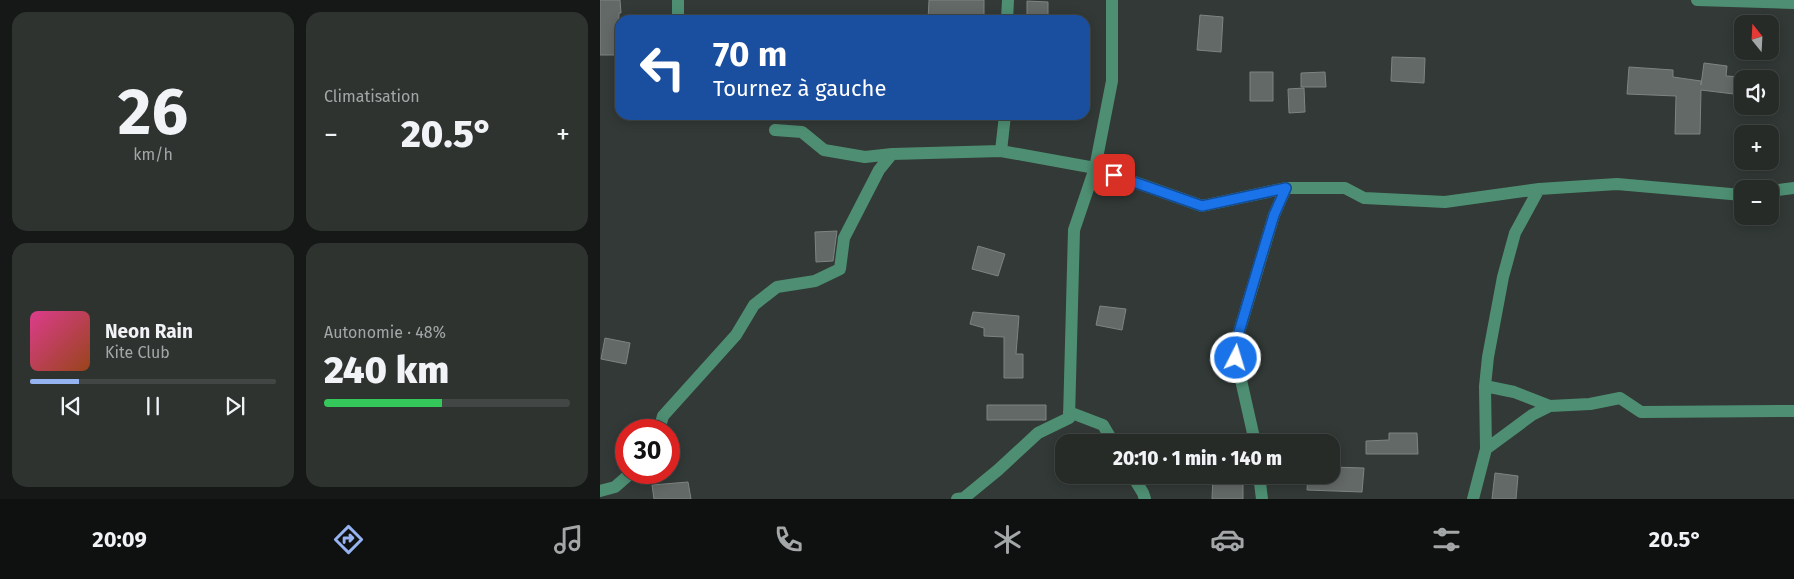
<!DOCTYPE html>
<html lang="fr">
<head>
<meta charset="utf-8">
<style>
	body { margin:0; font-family:"Fira Sans",sans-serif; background:#2e3330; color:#f1f3f6; height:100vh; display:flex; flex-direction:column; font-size:19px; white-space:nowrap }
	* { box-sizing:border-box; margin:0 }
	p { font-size:16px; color:#a4a7a8 }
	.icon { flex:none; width:28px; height:28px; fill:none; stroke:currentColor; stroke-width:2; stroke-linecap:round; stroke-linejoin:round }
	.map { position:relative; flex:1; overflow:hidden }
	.drawer { display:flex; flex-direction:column; gap:12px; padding:12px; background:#151816; width:600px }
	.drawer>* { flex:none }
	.banner { position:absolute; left:15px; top:15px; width:475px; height:105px; border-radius:15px; box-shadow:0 2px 12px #0003,0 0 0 1px #424745; background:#1a4fa0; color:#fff; overflow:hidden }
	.needle { width:32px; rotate:342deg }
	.buttons { position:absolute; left:1134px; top:15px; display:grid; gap:10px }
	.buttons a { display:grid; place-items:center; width:45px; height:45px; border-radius:10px; background:#262b28; box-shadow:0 2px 12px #0003,0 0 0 1px #424745; font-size:25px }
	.speed { position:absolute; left:15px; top:419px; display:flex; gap:10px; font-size:25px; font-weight:700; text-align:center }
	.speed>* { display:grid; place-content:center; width:65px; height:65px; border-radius:50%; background:#262b28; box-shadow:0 2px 12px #0003,0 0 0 1px #424745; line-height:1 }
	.speed .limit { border:8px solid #d22; background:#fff; color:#111 }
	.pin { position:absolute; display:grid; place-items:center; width:42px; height:42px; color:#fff; margin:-21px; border-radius:10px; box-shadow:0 2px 8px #0006 }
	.me { position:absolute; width:55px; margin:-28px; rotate:5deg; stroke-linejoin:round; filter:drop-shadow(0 0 4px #0008) }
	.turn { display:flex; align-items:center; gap:18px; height:105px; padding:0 15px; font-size:22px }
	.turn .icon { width:65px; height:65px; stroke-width:2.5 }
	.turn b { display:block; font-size:35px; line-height:42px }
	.big { font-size:38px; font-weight:800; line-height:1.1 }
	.drawer .widget { flex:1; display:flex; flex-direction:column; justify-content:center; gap:8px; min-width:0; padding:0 18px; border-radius:15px; background:#2e3330 }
	.drawer .dial { align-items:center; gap:0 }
	.dial b { font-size:65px; line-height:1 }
	.song { display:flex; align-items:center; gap:15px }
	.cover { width:60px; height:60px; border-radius:8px; background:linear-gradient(135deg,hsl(330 70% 55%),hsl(20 70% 35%)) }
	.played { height:5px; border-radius:2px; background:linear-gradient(90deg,#95b2f1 20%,#424745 20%) }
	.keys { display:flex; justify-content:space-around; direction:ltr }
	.heat { display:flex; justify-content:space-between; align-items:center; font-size:28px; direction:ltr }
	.charge { height:8px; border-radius:4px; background:linear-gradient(90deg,#34c759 48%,#424745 0) }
	.drawer .tiles { flex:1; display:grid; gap:12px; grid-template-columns:repeat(2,1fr) }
	.trip { position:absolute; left:455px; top:434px; width:285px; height:50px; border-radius:15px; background:#262b28; box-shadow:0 2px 12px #0003,0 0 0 1px #424745; font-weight:800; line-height:50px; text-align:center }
	.dock { display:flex; height:80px; justify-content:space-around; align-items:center; background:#0f1110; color:#a4a7a8 }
	.dock .icon { width:35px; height:35px }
	.dock .active { color:#95b2f1 }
	.dock b { font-size:22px; color:#f1f3f6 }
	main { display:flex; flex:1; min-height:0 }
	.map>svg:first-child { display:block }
	.building { fill:#636966; stroke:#7d8481 }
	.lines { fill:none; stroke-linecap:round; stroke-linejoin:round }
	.minor { stroke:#4e8f73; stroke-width:12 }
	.route-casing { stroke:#114b97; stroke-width:12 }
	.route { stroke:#1a73e8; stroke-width:9 }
</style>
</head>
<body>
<main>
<section class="drawer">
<div class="tiles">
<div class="widget dial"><b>26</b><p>km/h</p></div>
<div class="widget"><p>Climatisation</p>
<div class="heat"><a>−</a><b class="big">20.5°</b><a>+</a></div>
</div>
<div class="widget">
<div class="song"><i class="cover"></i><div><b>Neon Rain</b><p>Kite Club</p></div></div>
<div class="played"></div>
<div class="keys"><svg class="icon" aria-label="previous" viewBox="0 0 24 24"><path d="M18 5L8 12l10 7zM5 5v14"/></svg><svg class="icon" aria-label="pause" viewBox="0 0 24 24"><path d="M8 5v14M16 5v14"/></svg><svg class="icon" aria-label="next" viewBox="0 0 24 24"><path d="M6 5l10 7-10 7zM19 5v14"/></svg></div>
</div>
<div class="widget"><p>Autonomie · 48%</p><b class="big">240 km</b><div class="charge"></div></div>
</div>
</section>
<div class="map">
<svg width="1194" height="499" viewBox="0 0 1194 499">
	<rect width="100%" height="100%" fill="#323936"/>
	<path class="building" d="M0,0H20L21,13H19L18,55H0Z
		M329,0H384V20H328Z
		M427,1L448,2V20H427Z
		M600,15L623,17L621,52L597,50Z
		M792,57L825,58L824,83L791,81Z
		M1104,63L1127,66L1126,76L1142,77V95L1101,90L1100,134H1075L1076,96L1027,94L1029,67L1073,70V77L1101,81V85Z
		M650,72H673V101H650Z
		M725,72L726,87H701V73Z
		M704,88L705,112L689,113L688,89Z
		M237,231L233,261L216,262L215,232Z
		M378,246L405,254L398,276L372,269Z
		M500,306L526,309L522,330L496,325Z
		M373,312L419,316L416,354H423V378H404V337L384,336V328L370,324Z
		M5,338L30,343L26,364L1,359Z
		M387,405H446V420H387Z
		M789,433H817L818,454H766V441L789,440Z
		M731,467L764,468L762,492L707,490L708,475H731Z
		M895,473L918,476L916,499H892Z
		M613,475H643V499H612Z
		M88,482L91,499H54L52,485Z"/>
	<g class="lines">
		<path class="minor" d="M78,0V20
			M1097,0L1194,3
			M407,20L408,0
			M175,130L202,132L224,150L265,157L292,154L401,151L495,168L602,206L686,188H745L764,198L845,202L939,189L1017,184L1142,195
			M401,151L405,115
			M1170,191L1194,188
			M885,386L914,392L950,406L990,404L1020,398L1041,412L1194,411
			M469,412L503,425L513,442
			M59,430L63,416L136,335L154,305L177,287L215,281L240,269L244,238L279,170L292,154
			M655,442L636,358L639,332L674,215L686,188
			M886,449L932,415L950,406
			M532,475L543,493L545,499
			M659,475L662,499
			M0,491L15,487L32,472
			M357,499L364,498L398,470L438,433L469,418L474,230L495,168L512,81V0
			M873,499L886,449L885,386L888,357L903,277L915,233L939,189"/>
	</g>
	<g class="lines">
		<g class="route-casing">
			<path id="route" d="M514,175L602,206L686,188L674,215L657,271L639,332L636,358"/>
		</g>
		<use href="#route" class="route"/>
	</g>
</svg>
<div class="buttons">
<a><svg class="needle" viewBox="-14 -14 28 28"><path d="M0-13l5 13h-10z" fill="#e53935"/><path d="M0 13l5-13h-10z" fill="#a4a7a8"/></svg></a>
<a><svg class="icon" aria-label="sound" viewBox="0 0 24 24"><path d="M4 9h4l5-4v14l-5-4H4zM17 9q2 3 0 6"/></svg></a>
<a>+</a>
<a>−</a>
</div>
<div class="speed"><div class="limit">30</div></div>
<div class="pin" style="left:514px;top:175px;background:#d93025"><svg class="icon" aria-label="arrive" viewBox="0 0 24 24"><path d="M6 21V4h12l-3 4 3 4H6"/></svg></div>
<svg class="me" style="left:636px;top:358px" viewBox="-20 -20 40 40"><circle r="17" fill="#1a73e8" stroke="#fff" stroke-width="3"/><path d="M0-11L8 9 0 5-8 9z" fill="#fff"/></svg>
<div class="trip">20:10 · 1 min · 140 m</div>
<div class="banner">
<div class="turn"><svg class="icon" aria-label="left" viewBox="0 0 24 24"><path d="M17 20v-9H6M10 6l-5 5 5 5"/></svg><div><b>70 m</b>Tournez à gauche</div></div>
</div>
</div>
</main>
<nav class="dock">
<b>20:09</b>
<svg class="icon active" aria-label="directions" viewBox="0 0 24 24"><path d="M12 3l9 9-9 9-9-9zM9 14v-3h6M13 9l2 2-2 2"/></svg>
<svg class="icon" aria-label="music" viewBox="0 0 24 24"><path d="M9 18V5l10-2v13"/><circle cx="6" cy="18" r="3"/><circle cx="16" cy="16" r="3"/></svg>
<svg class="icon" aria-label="phone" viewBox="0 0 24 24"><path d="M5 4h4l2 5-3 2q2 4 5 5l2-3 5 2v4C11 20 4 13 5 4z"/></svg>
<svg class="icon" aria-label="climate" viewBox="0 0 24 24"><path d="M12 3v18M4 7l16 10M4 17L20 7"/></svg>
<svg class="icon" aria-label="car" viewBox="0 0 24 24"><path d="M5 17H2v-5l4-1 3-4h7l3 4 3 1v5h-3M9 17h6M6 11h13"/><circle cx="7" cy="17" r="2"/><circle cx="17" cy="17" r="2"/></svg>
<svg class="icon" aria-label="filters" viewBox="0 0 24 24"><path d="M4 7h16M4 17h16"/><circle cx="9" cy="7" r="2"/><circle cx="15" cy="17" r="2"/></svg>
<b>20.5°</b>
</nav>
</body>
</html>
